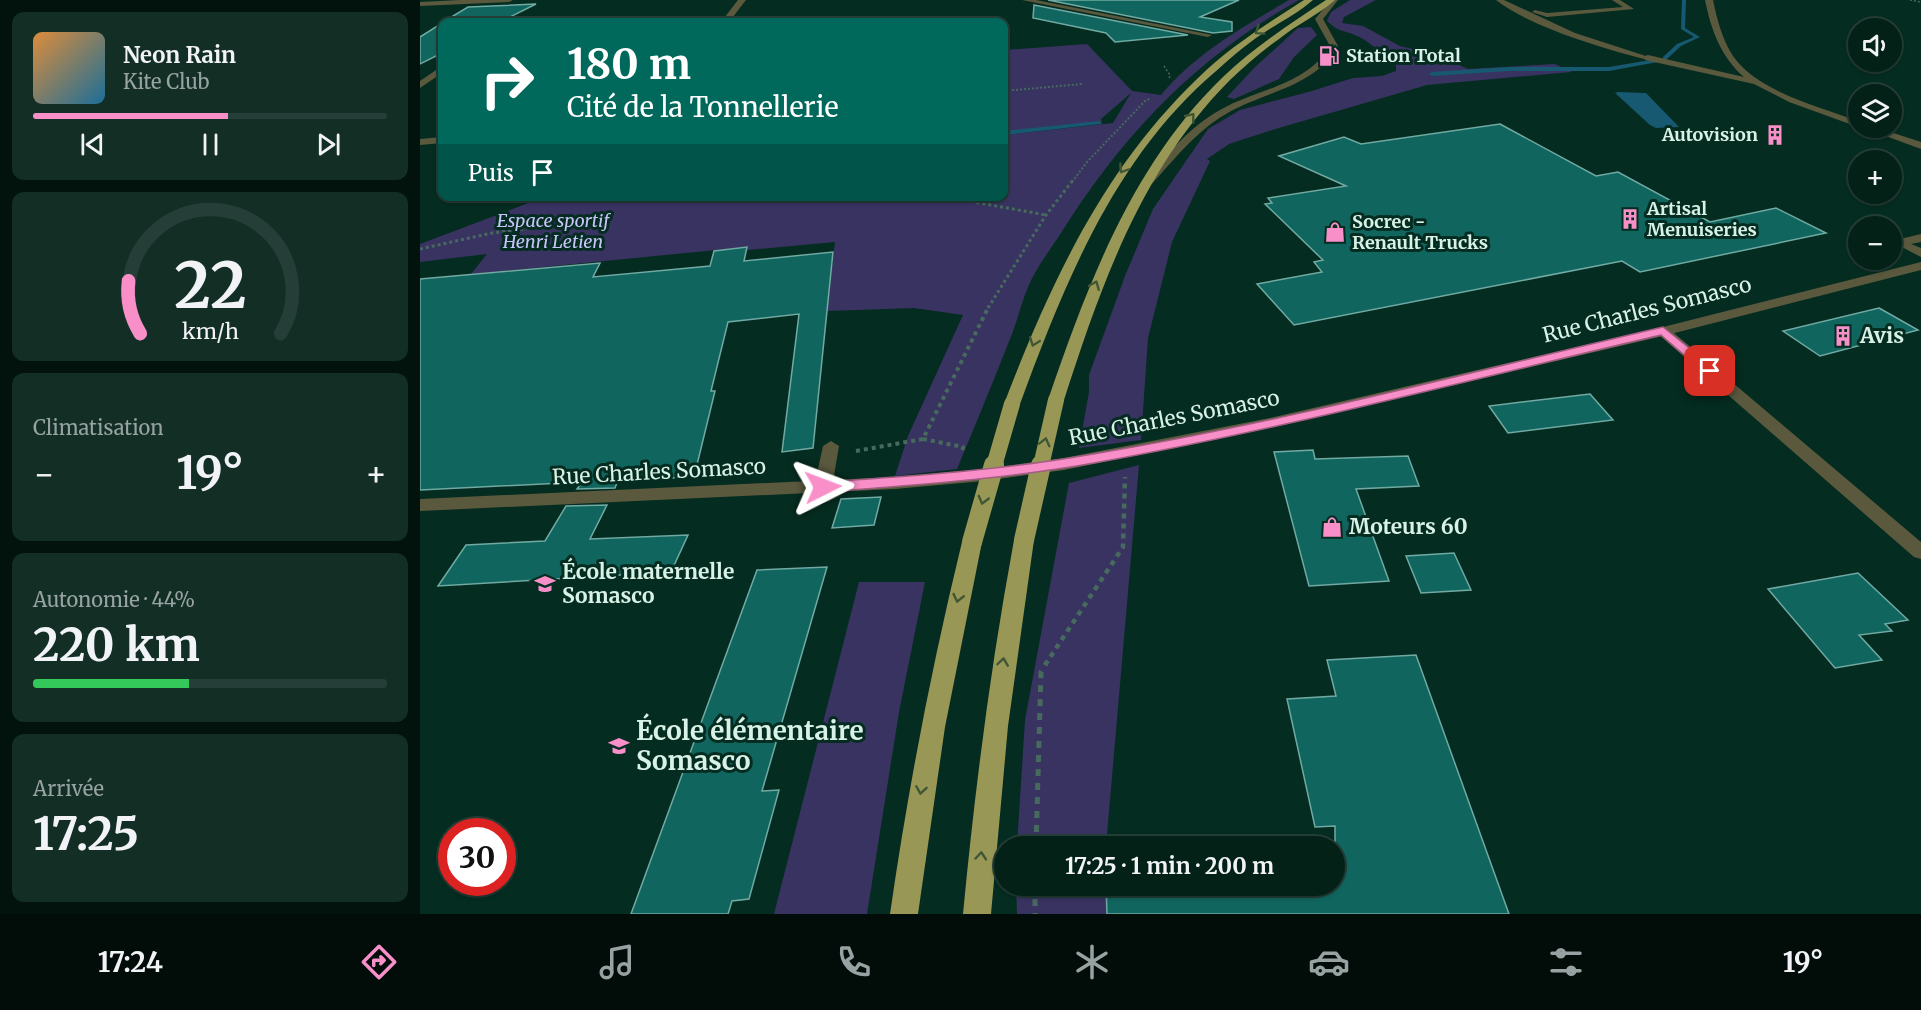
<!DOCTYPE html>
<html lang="fr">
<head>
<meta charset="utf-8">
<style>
	body { margin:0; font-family:Merriweather,serif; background:#122e25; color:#f1f3f6; height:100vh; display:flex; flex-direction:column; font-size:22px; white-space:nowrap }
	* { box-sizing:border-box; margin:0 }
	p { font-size:20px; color:#97a3a2 }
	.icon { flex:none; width:33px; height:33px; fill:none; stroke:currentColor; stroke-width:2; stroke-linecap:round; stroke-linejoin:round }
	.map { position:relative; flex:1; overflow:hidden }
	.side { display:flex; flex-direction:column; gap:12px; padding:12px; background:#02120d; width:420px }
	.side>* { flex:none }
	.guide { position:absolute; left:18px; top:18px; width:570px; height:183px; border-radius:12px; box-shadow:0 2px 4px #0004,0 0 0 2px #253e37; background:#00695c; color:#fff; overflow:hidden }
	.buttons { position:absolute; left:1428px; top:18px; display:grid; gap:12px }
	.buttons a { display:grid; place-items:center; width:54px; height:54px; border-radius:50%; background:#042118; box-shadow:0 2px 4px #0004,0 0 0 2px #253e37; font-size:30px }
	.speed { position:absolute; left:18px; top:818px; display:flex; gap:12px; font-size:30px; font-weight:700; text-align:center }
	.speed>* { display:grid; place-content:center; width:78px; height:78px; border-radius:50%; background:#042118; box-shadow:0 2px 4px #0004,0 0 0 2px #253e37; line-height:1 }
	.speed .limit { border:9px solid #d22; background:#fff; color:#111 }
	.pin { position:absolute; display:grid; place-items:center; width:51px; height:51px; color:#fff; margin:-26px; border-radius:12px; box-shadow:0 3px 9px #0006 }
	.me { position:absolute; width:66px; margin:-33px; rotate:87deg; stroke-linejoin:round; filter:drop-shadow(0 0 4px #0008) }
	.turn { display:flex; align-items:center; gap:21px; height:126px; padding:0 30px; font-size:27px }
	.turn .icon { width:78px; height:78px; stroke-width:2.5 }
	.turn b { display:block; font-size:42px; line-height:51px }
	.then { display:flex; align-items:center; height:57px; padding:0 30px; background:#0003; gap:12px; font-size:22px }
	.big { font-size:45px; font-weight:700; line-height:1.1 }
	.side .tile { flex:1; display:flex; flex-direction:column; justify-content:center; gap:9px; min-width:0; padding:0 21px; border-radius:12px; background:#122e25 }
	.side .dial { align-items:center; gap:0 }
	.dial svg { height:156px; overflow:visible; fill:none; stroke:#253e37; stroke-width:7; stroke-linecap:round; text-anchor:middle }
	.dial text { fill:#f1f3f6; stroke:none }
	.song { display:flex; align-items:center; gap:18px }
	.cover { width:72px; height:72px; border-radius:9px; background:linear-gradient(135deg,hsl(30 70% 55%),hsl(200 70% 35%)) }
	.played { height:6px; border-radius:3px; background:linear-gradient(90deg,#f98fc9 55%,#253e37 55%) }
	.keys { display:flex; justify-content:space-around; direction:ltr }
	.heat { display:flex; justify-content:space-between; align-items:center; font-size:33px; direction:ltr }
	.charge { height:9px; border-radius:4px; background:linear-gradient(90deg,#34c759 44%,#253e37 0) }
	.trip { position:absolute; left:574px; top:836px; width:351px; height:60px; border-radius:30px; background:#042118; box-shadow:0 2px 4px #0004,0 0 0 2px #253e37; font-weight:700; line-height:60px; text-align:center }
	.dock { display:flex; height:96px; justify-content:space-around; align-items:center; background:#020d0a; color:#97a3a2 }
	.dock .icon { width:42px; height:42px }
	.dock .selected { color:#f98fc9 }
	.dock b { font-size:27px; color:#f1f3f6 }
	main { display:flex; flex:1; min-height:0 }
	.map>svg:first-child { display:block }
	.green { fill:#393362 }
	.water { fill:#165971 }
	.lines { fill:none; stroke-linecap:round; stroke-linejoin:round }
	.stream { fill:#165971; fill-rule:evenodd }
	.building { fill:#11655f; stroke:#70aaa3; stroke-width:1.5 }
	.path-far5 { stroke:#476a5e; stroke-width:1.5; stroke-dasharray:2 2; stroke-linecap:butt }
	.path-far4 { stroke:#476a5e; stroke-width:2; stroke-dasharray:2 2; stroke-linecap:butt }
	.path-far3 { stroke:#476a5e; stroke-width:3; stroke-dasharray:3 3; stroke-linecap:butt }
	.path-far2 { stroke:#476a5e; stroke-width:4; stroke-dasharray:4 4; stroke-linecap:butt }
	.path-far1 { stroke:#476a5e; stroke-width:4.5; stroke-dasharray:5 5; stroke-linecap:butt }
	.path { stroke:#476a5e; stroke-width:5; stroke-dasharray:7 7; stroke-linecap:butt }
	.service { fill:#5a593e; fill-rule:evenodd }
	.minor { fill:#5a593e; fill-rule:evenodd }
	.tertiary { fill:#5a593e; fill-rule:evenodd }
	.trunk { fill:#999756; fill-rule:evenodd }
	.trunk-bridge-far1 { stroke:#999756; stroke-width:16 }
	.trunk-bridge { stroke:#999756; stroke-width:20 }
	.oneway { stroke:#405736 }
	.route { fill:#f98fc9; stroke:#a25d83; stroke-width:1.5 }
	.labels { text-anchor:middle; stroke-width:6; stroke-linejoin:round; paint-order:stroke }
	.far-poi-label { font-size:18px; font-weight:bold; fill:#d9f2e7; stroke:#052c20; text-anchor:start }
	.far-park-label { font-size:18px; font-style:italic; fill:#c7c4f9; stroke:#052c20 }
	.street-label { font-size:21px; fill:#d9f2e7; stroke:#052c20 }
	.poi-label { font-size:21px; font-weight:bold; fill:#d9f2e7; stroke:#052c20; text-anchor:start }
	.near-poi-label { font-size:26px; font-weight:bold; fill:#d9f2e7; stroke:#052c20; text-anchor:start }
</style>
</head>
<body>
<main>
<section class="side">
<div class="tile">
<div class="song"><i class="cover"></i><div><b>Neon Rain</b><p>Kite Club</p></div></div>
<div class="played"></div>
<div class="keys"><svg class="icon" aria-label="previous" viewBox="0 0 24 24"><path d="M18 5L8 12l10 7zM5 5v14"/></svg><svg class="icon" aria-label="pause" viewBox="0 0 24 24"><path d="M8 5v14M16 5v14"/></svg><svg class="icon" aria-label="next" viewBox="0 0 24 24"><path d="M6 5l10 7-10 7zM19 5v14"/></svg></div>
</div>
<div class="tile dial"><svg viewBox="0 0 100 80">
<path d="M14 69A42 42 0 1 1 86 69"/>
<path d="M14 69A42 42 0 0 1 8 42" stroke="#f98fc9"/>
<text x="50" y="56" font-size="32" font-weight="700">22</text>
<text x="50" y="72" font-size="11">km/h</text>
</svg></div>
<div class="tile"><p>Climatisation</p>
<div class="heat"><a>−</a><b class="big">19°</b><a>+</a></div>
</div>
<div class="tile"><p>Autonomie · 44%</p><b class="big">220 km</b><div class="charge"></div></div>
<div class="tile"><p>Arrivée</p><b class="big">17:25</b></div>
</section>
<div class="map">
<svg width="1501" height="914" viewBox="0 0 1501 914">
	<rect width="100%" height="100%" fill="#052c20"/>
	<path class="green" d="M869,0H879C776,58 704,133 641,233C630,250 616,268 608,287C601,304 597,322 590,339C573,382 555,426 537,469L475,476L488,436L543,315L494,308L407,311L415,242L327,250V247L51,274L67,254L0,262V244L124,197L584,196V135L693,123L711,93L681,119L682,122L584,132V50L667,44L712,91L741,95C776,53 823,27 869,0Z
		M930,0H956L924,17L922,23L943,26L980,46L1014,54L1048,69L1135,64L1152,72L1007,85L852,130L809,144L787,159L790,161L752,242L728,338L721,440L659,448L669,392V375L705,276L733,209L788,129L820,110L892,91L933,78L962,76L976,71V57C955,52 953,43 937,36C922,29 920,33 907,21L911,12Z
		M561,16L564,22H464Z
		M891,27L897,35L874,57L859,79L814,99L807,97L835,67L878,28Z
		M719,465L686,846H597L605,720L649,483Z
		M439,582H505L479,712L447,914H354Z
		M596,885H686L687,914H597Z"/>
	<path class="water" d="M1198,92L1226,93L1259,127L1236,128L1230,125L1195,93Z"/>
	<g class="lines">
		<path class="stream" d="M1262,0H1266L1265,28L1280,37L1261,46L1247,59H1243V57L1257,44L1274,37L1261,29Z
			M1236,59L1238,62L1189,71H1089L1012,76L1009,74L1012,72L1089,67H1189Z
			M679,121L682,123L681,124L584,135V131Z"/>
	</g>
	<path class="building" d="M628,0H819L780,17L812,22V31L793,33Z
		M116,4L80,22H23L48,7Z
		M614,5L768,35L695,42L686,33L613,18Z
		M22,23V53L0,64V37Z
		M1080,124L1176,176L1198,172L1290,222L1356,208L1406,233L1220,272L1202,261L874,325L837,284L902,272L894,262L903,260L845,204L852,203L848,198L926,186L859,156L924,137L941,144Z
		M327,247L324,261L413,252L393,448L362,452L379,314L308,322L291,391H295L274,477L198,480L195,488L157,489L162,482L0,490V279L180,263L173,277L290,266L294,251Z
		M1459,308L1498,330L1400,356L1363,331Z
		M1170,394L1193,420L1088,433L1069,406Z
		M893,450L895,459L988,456L999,486L936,489L969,581L889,586L854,452Z
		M461,497L454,525L412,528L421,499Z
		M187,505L170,539L268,535L251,572L18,586L46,545L125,541L146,506Z
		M1034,553L1051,590L1001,593L986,556Z
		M407,567L342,791L359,790L329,899L312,901L308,914H211L337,570Z
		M1438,573L1488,620L1465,624L1472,631L1439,635L1462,660L1415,668L1348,589Z
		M996,655L1089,914H687L686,885H915V826L895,827L867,699L916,696L907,660Z"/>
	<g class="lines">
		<path class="path-far5" d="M1490,0L1501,2
			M744,66L750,75L749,79"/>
		<path class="path-far4" d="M584,91L662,84
			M652,182L667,162L725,101L731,98"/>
		<path class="path-far3" d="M521,196L626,215
			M0,249L72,233L145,224
			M568,308L626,215L653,180"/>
		<path class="path-far2" d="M503,439L543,447L542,453
			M436,451L503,439L569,306"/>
		<path class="path-far1" d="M625,665L703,547L705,477"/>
		<path class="path" d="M616,846L621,672L626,664
			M615,885V914"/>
		<path class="service" d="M602,0H616L792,35L788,37Z
			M911,0H918L903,19L918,46C894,88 845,91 806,114C776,131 753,161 730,186H722V182C746,156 769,127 800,110C837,89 887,85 910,46L895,19Z
			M1076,0H1084L1155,33L1232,58L1228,60C1185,49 1110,27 1076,0Z
			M1192,0H1200L1214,9L1127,17L1112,12L1115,10L1127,13L1203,7Z
			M1501,234V242L1491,244L1501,248V257L1474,243L1476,240Z
			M1243,327L1248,328L1501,542V559L1494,557L1238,334L1236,331Z
			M411,441L419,446L412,487L409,491H397L394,487L403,446Z"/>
		<path class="minor" d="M318,0H326L309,22H301Z
			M1285,0H1293C1297,19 1302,39 1313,56C1338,92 1400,107 1438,121V127L1369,102L1334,84L1225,60V56L1228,55L1324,77C1301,57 1291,30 1285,0Z
			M22,66V73L0,88V81Z
			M1444,128H1458L1501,142V149Z
			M22,137V143L0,145V139Z
			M1501,262V270L1243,336L850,428L644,470L564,481L475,489L0,511V499L475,477L564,469L644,458L850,418L1243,327Z"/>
		<path class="tertiary" d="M40,0H93L89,2L0,6V2Z"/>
		<path class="trunk" d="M884,0H893C876,15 854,25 836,38C819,50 803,65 787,79C692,164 643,287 600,404L592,409L586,408L584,404C630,284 683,169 778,78C809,47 847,24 884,0Z
			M906,0H915C898,15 876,25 859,39C842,51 825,66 810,80C722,168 681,285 644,400L642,404H630L628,400C668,283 713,163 804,76C835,47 871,23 906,0Z
			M604,533L611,535L614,540L588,726L571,914H543C555,788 571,664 594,540L597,535Z
			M552,535L559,537L562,542L525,727L498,914H470C488,789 512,665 542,542L545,537Z"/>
		<path class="trunk-bridge-far1" d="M574,466L592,404
			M621,466L636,400"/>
		<path class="trunk-bridge" d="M604,540L621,465
			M552,542L574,465"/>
	</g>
	<defs><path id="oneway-chevron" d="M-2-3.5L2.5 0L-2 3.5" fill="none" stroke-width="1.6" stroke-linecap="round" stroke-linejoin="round" transform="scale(1.5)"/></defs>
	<g class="oneway">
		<use href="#oneway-chevron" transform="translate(839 31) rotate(145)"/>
		<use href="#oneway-chevron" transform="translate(771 117) rotate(-51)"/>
		<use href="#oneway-chevron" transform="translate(703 169) rotate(124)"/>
		<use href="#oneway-chevron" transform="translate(675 285) rotate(-68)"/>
		<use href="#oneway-chevron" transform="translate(614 342) rotate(111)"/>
		<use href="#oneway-chevron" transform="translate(625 442) rotate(-76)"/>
		<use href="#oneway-chevron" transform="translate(563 500) rotate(105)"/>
		<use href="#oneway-chevron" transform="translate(538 598) rotate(103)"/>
		<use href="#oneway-chevron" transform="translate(583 662) rotate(-82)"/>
		<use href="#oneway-chevron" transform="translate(501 790) rotate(99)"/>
		<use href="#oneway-chevron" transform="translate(561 856) rotate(-85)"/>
	</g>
	<path class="route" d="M1243,327L1294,368V374H1286L1241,335C1052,379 864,429 674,463C585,479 494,485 403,492L396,487L403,482C494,476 584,470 673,454C865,422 1054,371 1243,327Z"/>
	<defs>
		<g id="fuel-bare" transform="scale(1.62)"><path d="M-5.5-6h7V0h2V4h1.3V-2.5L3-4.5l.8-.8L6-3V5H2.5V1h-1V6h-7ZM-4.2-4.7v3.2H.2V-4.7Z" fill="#f98fc9" stroke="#052c20" stroke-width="2.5" paint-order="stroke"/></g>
		<g id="building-bare" transform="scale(1.62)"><path d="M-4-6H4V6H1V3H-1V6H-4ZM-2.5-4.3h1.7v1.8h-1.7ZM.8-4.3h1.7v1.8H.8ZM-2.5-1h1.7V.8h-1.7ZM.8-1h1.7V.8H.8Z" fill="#f98fc9" stroke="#052c20" stroke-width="2.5" paint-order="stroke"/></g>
		<g id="shop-bare" transform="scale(1.62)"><path d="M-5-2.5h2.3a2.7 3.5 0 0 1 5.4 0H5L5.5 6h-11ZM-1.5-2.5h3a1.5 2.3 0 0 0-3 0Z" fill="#f98fc9" stroke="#052c20" stroke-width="2.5" paint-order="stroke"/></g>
		<g id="school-bare" transform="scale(1.62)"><path d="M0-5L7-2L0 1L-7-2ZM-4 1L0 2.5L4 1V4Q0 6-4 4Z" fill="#f98fc9" stroke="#052c20" stroke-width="2.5" paint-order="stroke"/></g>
	</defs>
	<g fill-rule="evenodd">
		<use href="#fuel-bare" x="909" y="56"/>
		<use href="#building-bare" x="1355" y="135"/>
		<use href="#building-bare" x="1210" y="219"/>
		<use href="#shop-bare" x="915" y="232"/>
		<use href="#building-bare" x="1423" y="336"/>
		<use href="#shop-bare" x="912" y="527"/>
		<use href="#school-bare" x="125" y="584"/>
		<use href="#school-bare" x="199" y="746"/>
	</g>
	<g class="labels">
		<g class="far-poi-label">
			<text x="926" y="62">Station Total</text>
			<text x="1338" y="141" text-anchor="end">Autovision</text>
			<text x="1227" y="215">Artisal<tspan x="1227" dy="21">Menuiseries</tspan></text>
			<text x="932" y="228">Socrec -<tspan x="932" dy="21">Renault Trucks</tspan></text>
		</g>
		<g class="far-park-label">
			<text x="133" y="227">Espace sportif<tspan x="133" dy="21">Henri Letien</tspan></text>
		</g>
		<g class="street-label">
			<text transform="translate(1227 310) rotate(-14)" y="7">Rue Charles Somasco</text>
			<text transform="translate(754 418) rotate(-11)" y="7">Rue Charles Somasco</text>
			<text transform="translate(239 472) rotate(-3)" y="7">Rue Charles Somasco</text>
		</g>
		<g class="poi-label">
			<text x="1440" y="343">Avis</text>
			<text x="929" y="534">Moteurs 60</text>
			<text x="142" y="579">École maternelle<tspan x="142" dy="24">Somasco</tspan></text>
		</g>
		<g class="near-poi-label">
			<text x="216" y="740">École élémentaire<tspan x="216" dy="30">Somasco</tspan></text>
		</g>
	</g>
</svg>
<div class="buttons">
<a><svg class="icon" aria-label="sound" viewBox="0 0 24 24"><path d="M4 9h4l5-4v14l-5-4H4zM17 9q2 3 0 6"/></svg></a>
<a><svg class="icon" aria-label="layers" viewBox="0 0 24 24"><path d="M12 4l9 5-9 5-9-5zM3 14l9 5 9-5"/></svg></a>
<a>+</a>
<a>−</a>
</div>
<div class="speed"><div class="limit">30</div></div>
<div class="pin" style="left:1290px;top:371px;background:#d93025"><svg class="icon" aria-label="arrive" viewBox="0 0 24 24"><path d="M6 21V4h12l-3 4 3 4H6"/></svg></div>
<svg class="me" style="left:403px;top:487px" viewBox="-20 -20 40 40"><path d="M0-17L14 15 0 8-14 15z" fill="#f98fc9" stroke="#fff" stroke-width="4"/></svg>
<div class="trip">17:25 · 1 min · 200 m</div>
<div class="guide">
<div class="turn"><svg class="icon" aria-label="right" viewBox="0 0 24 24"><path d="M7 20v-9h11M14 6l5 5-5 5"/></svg><div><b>180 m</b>Cité de la Tonnellerie</div></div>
<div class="then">Puis<svg class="icon" aria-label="arrive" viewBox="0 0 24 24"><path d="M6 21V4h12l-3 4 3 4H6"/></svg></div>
</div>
</div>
</main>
<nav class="dock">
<b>17:24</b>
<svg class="icon selected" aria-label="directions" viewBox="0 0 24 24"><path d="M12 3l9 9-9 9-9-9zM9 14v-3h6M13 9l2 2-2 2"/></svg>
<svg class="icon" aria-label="music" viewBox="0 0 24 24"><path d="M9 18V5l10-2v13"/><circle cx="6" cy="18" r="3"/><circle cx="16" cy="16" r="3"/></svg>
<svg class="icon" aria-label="phone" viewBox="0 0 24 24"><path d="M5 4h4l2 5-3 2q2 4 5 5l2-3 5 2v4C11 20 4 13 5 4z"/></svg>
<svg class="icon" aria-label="climate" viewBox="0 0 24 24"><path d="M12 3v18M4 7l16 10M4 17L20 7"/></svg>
<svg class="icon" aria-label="car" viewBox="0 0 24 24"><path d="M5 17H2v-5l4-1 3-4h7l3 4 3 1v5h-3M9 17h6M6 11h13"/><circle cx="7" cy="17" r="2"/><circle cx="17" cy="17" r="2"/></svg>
<svg class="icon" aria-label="filters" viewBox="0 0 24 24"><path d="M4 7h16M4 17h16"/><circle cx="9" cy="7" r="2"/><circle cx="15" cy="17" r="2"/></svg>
<b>19°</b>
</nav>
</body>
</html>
